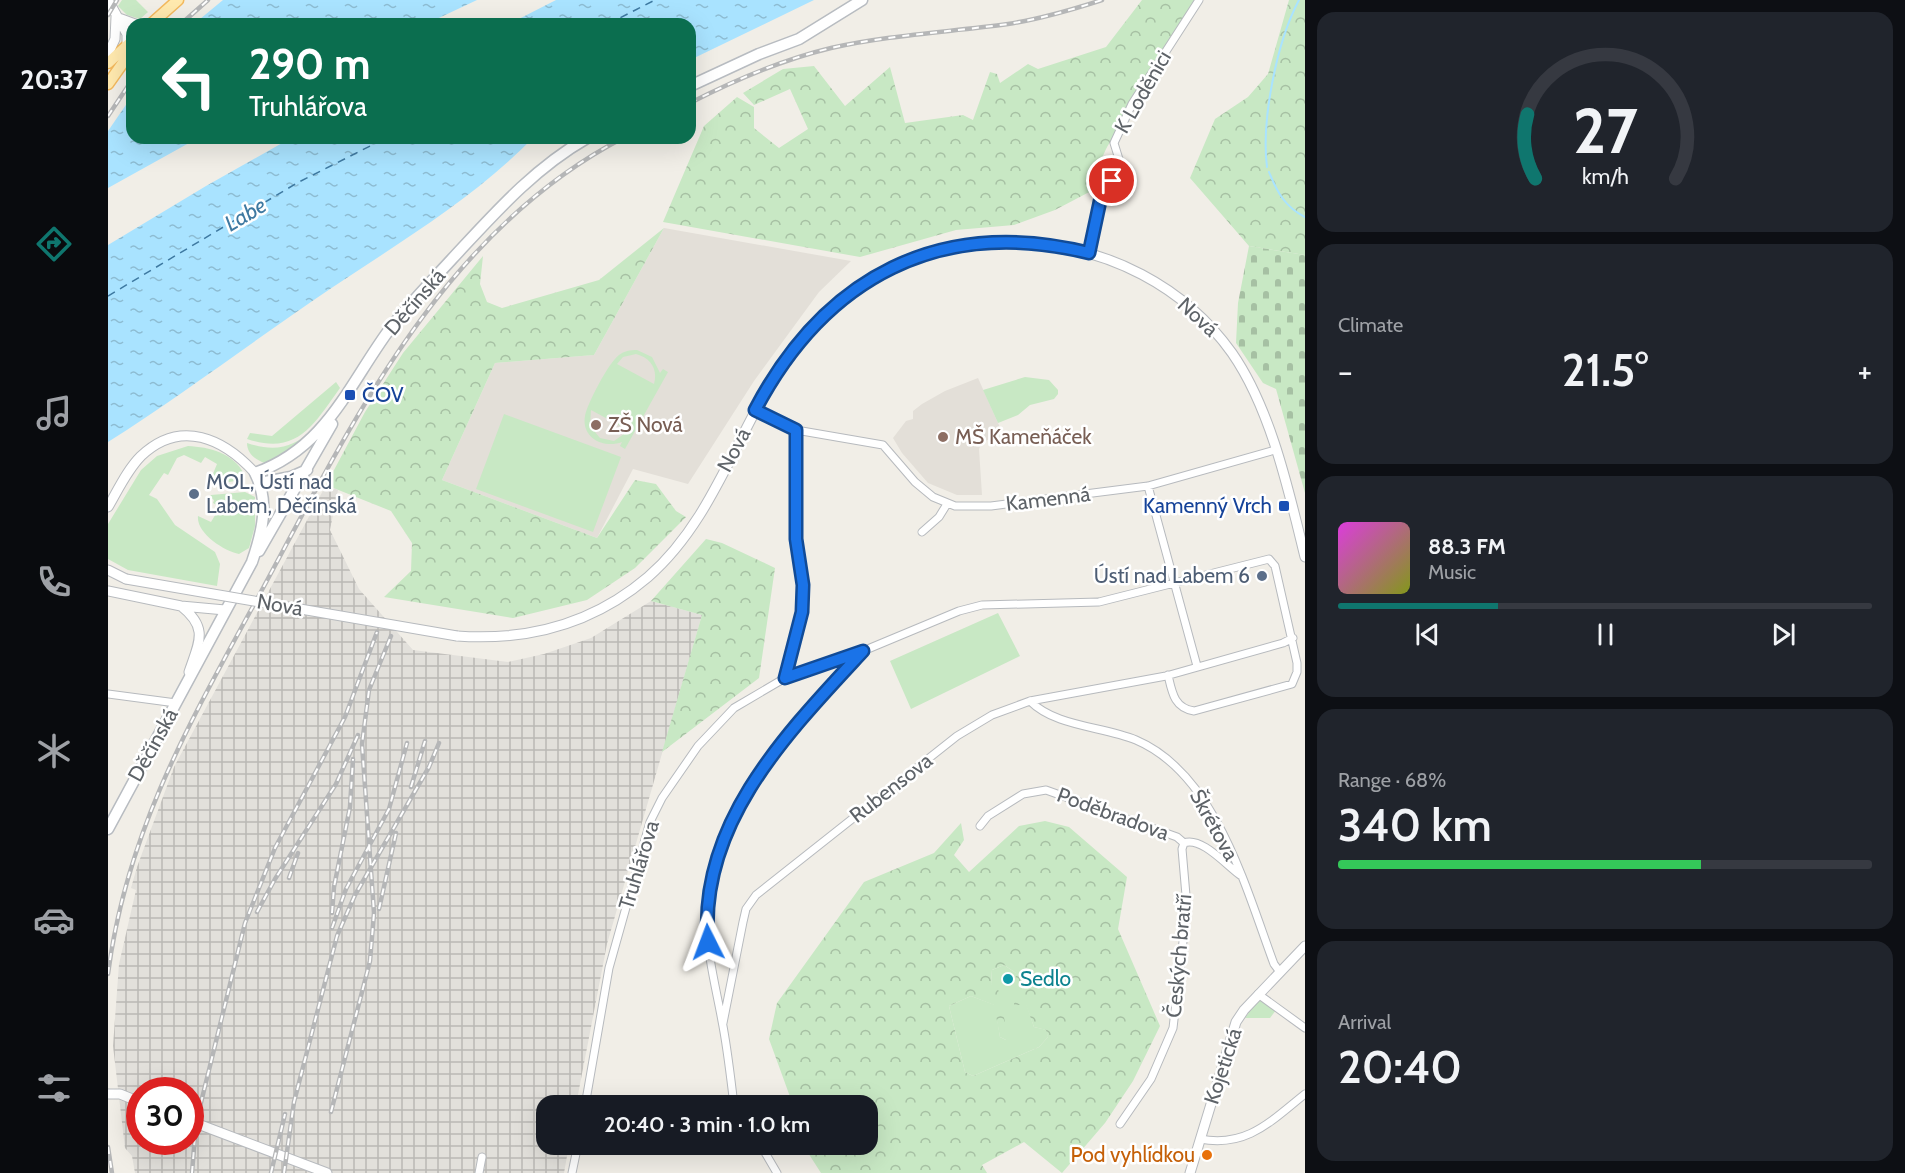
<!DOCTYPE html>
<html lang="en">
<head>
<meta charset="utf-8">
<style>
	body { margin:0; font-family:Cabin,sans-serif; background:#20242c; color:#f1f3f6; height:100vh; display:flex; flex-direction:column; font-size:22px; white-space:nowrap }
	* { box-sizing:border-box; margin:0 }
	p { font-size:20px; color:#9ea1a6 }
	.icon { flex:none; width:33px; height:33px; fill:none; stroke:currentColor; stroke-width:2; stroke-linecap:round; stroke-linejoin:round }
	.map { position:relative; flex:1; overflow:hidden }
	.details { display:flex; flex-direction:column; gap:12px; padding:12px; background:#0d0f14; width:600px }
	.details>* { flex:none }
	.top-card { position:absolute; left:18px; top:18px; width:570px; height:126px; border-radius:18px; box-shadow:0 6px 24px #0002; background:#0b6e4f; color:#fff; overflow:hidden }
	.speed { position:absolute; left:18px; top:1077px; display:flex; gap:12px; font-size:30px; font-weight:700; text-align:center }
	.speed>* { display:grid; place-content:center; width:78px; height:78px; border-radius:50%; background:#171b24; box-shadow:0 6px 24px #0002; line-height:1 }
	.speed .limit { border:9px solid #d22; background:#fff; color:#111 }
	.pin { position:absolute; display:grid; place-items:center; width:51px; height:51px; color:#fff; margin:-26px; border:3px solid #fff; border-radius:50%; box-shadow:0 2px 6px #0007 }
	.me { position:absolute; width:66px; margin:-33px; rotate:357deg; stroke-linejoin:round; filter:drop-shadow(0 0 4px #0008) }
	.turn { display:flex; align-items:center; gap:21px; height:126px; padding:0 24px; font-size:27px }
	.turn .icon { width:78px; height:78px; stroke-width:2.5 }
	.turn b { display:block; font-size:42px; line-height:51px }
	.big { font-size:45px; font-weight:600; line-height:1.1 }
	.details .widget { flex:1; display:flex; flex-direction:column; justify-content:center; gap:9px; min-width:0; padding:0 21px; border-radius:18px; background:#20242c }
	.details .dial { align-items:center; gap:0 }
	.dial svg { height:156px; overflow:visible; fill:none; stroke:#363941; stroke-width:7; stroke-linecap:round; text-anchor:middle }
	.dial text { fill:#f1f3f6; stroke:none }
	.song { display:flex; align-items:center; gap:18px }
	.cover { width:72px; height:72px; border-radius:9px; background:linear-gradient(135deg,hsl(300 70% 55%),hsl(70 70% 35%)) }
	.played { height:6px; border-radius:3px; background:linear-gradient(90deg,#0f766e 30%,#363941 30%) }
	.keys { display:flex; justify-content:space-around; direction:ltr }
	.heat { display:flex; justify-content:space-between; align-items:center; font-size:33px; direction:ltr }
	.charge { height:9px; border-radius:4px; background:linear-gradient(90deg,#34c759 68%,#363941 0) }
	.trip { position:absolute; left:428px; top:1095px; width:342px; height:60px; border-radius:18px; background:#171b24; box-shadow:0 6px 24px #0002; font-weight:600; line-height:60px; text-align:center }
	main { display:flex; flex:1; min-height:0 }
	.menu { display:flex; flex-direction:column; width:108px; justify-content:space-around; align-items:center; background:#090b0e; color:#9ea1a6 }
	.menu .icon { width:42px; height:42px }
	.menu .active { color:#0f766e }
	.menu b { font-size:27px; color:#f1f3f6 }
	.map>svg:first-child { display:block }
	.industrial { fill:url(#industrial-grid); fill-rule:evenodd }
	.education { fill:#e3dfd8 }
	.green { fill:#c8e8c4; fill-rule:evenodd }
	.forest { fill:url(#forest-crowns); fill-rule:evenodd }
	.cemetery { fill:url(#cemetery-stones) }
	.water { fill:url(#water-ripples) }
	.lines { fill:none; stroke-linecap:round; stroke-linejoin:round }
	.stream { stroke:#a9e3ff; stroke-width:2 }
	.ferry { stroke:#3e79a1; stroke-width:1.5; stroke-dasharray:8 6; stroke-linecap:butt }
	.minor-casing { stroke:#b7babe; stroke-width:9 }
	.tertiary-casing { stroke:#b7babe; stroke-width:11 }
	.secondary-casing { stroke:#b8bcc1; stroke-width:13 }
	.primary-casing { stroke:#f3b95e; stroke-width:13 }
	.minor { stroke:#fff; stroke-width:7 }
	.tertiary { stroke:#fff; stroke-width:9 }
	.secondary { stroke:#fff; stroke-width:10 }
	.primary { stroke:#ffe9ae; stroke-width:10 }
	.rail-casing { stroke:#b5b6b7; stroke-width:4.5 }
	.rail { stroke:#fff; stroke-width:2; stroke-dasharray:7; stroke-linecap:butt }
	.tertiary-bridge-casing { stroke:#b7babe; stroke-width:11; stroke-linecap:butt }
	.tertiary-bridge { stroke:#fff; stroke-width:9 }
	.route-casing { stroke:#114b97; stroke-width:15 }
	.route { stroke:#1a73e8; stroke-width:10 }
	.transit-dot { fill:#1a4fb4; stroke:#fff; stroke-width:2 }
	.education-dot { fill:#8d6e63; stroke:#fff; stroke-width:2 }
	.service-dot { fill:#5c6f8a; stroke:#fff; stroke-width:2 }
	.culture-dot { fill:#0f9aa8; stroke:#fff; stroke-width:2 }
	.food-dot { fill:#e8710a; stroke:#fff; stroke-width:2 }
	.labels { text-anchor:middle; stroke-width:5; stroke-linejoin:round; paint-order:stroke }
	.street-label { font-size:21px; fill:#5e6368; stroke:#fff }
	.transit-label { font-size:21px; fill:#164399; stroke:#fff; text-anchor:start }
	.education-label { font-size:21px; fill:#785e54; stroke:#fff; text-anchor:start }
	.service-label { font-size:21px; fill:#4e5e75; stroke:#fff; text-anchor:start }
	.culture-label { font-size:21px; fill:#0d838f; stroke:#fff; text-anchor:start }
	.food-label { font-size:21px; fill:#c56008; stroke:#fff; text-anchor:end }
	.water-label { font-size:22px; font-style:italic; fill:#3e79a1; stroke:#fff }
</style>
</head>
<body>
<main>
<nav class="menu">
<b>20:37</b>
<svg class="icon active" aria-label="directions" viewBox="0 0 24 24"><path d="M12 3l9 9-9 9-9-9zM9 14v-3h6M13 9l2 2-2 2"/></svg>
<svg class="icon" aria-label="music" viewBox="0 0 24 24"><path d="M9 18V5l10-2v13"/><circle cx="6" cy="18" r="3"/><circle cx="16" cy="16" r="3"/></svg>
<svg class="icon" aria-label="phone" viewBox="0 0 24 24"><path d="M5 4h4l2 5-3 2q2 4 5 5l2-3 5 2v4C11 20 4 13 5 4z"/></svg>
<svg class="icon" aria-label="climate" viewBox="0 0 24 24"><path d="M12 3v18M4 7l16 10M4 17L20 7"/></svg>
<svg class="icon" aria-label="car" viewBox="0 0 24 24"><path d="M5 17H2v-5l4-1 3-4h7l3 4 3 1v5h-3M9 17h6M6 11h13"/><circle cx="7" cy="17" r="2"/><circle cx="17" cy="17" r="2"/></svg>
<svg class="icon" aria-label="filters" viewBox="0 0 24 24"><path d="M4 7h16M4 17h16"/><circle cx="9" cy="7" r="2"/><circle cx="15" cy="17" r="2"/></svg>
</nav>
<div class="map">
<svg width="1197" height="1173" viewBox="0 0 1197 1173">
	<defs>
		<pattern id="industrial-grid" width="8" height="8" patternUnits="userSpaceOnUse" patternTransform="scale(1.5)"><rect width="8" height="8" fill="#e2e0db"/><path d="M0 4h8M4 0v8" fill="none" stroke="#bab9b5"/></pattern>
		<pattern id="forest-crowns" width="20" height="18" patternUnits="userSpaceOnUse" patternTransform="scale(1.5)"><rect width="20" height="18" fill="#c8e8c4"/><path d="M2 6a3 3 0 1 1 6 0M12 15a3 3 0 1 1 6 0" fill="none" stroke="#a6c0a3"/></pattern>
		<pattern id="cemetery-stones" width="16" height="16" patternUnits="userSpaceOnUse" patternTransform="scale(1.5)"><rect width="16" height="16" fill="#c8e8c4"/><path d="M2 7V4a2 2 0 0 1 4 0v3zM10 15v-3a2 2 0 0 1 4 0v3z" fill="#a6c0a3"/></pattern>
		<pattern id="water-ripples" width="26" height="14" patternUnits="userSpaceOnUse" patternTransform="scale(1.5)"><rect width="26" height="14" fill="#a9e3ff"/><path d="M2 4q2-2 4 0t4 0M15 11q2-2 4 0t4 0" fill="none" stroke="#8dbcd2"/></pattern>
	</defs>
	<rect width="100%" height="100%" fill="#f1eee7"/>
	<path class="industrial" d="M218,485L230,490L222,530L251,589L305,650L400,662L436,654L483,638L543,601L594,615L499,944L468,1105L438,1106V1144L461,1145L456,1173H27L24,1156L17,1148L5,1046L11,964L28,890L23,888L29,867L66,767ZM32,1090H82V1142H32Z"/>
	<path class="education" d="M556,228L743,261L711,292L646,381L580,484L525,469L489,538L334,480L387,363L486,355Z
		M870,378L894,432L874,443L871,449L874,495H849L820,483L794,453L785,438L798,421L805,419V411L814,404L837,391Z"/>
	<path class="green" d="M14,0H28L40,12L32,19L19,15L10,6Z
		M529,350L544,357L552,373L555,369L560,372L517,449L512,446L514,442C496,449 473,438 477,416C479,404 501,362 511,355C516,351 522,350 529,350ZM528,354C543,358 550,369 546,384L509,364L515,357ZM483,410L520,430V431L506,441L492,438L482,426Z
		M917,377L941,380L950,390V394L946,399L922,405L910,415L890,423L875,390Z
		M228,382L232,388C206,424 190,456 139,439L142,433L164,436Z
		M233,392C225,417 185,461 157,463C147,460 139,453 139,443C189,460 207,428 233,392Z
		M396,414L513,457L485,532L368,489Z
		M80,446C101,447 126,453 136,474L132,480L100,486L109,464L97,457L93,463L76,455L69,458L60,475L56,473L41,495L49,499L67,525L107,552L112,564L109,586L20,570L0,559V524L33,470L49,456Z
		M137,492L147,497V526L141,548L131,554C116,551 88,533 90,516L103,522L112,507L105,503L106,500L101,497L103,495Z
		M890,613L912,656L803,709L782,661Z
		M896,965L908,973L926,1027L939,1030L940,1037L931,1047L865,1076L857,1072L841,1006L863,996L887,1005L892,1037L898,1040L883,984L884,970Z
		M1151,998L1168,1010L1162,1018H1137Z"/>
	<path class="forest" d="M1034,0H1088L1008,135C994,149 991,169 987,189L947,210L906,225L848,230L752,257L555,222L596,126L629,97L646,107V128L671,148L700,129L682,89L646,105L635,93L675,69L706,66L737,106L782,67L797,123L855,115L865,120L882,72L889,74L892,83L920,64L930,69L998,47Z
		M1181,0H1197V255L1141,246L1082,178L1107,119L1140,97L1160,74Z
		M556,228L486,355L387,363L334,480L489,538L527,480L548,484L568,511L578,517L527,568L479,600L405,618L276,597L303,571L304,543L283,511L218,485L257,412L295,353L375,256L372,284L379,302L394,308L491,280Z
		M598,539L614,543L667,568L651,678L554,752L594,615L543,601Z
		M937,821L961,827L1019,877L1010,929L1052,1026L1025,1081L997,1123L954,1173L916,1142L874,1165L879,1173H713L695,1145L759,1144V1106L685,1105L661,1039L669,1003L756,882L826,853L853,823L856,840L846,855L861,872L911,826ZM896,965L908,973L906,1005H918L926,1027L938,1030L940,1037L931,1047L865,1076L857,1072L841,1006L863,996L886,1005L892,1037L898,1040L900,1038L891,991L883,984L884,970Z"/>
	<path class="cemetery" d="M1141,246L1197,255V493L1168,389L1155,383L1128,343L1130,303Z"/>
	<path class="water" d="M115,0H369L318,24H86Z
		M448,0H706L582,60V24H401Z
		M24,96V138H90L0,188V131Z
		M183,138H425C366,198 294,241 225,287C149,338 77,393 0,442V245L98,186Z"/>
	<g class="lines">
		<path class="stream" d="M1159,167C1153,120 1169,41 1191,0
			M1161,172C1169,192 1177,207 1197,217"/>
		<path class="ferry" d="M500,24L547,0
			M0,296L189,183L278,138"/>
		<g class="minor-casing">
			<path id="minor" d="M981,253L994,192L1014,169L1006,143L1024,104L1091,0
				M647,410L688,430L775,445L807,482L825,497L847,506H883L1040,486L1167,450
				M1040,486L1089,666
				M814,532L831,517L839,504
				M677,678L689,637L695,585L688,539V430
				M0,694L68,703
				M922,701C948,727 994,726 1028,740C1108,774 1138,889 1166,964L1172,972
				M872,826L880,816L915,794L938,790L1069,837L1076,843
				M1150,994L1197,1028
				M615,1023L635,922L638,909L648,895L849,736L884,715L922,701L1058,676L1175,643L1185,638
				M477,1106L501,968L542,822L554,798L590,746L626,708L677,678L755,651L851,611L874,605L991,602L1161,559L1167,566L1189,663V672L1184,684L1086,711C1066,708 1064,692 1060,675
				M630,1106L625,1097C622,1072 619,1046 614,1021C608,988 599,955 599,921C599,812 685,726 755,651
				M1012,1124L1043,1079L1065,1028L1079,907L1074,849L1076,843C1093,836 1118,865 1132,875
				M1092,1139C1139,1148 1163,1121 1197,1094
				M652,1144L669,1173
				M371,1173L374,1157
				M464,1173L470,1144"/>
		</g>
		<g class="tertiary-casing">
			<path id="tertiary" d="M0,0L19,34V49
				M8,17L27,24
				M0,54L7,39L8,17
				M0,507C10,490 19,470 33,456C73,418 116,439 147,473
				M0,570L18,579
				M0,591L73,606L117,610
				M73,606C101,628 91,642 81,672
				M349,636C419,641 485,624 540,577C617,510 636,399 705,325C819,205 1027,217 1124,353C1163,409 1181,492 1197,557
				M0,1094H12L32,1102
				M82,1121L219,1173
				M1082,1173L1128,1022L1136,1010L1197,946"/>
		</g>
		<g class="secondary-casing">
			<path id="secondary" d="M582,86L651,54L691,39L754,0
				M152,483L183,477L199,470
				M151,551L224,424
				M0,829L144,562C154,533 162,502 147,473C218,448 240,386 281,330C300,305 323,282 344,259C386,214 425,169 479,138"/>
		</g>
		<g class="primary-casing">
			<path id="primary" d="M43,24L70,0
				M0,63L24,41
				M0,84L24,50"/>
		</g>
		<use href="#minor" class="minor"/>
		<use href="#tertiary" class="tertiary"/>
		<use href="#secondary" class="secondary"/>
		<use href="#primary" class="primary"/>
		<g class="rail-casing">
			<path id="rail" d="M0,15L9,0
				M73,24L100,0
				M582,103C627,80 673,60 723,48C781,35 841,32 900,24C932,19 963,10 994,0
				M0,116L24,80
				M303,787L317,741
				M181,878L190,853
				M271,909L288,833
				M149,912L167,879L228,784L250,735
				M224,913L226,887L242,807L245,759
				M224,928L238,889L281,809L299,743
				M0,974C19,827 86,715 155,588C246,419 336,231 515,138
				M223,1112L262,961L266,913L254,744L261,690L283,636
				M0,1147L4,1173
				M84,1173L88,1123L137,923L167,848L237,717L269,632
				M163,1173L177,1114
				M176,1173L186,1102L229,936L247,895L321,767L331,743"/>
		</g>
		<use href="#rail" class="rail"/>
		<g class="tertiary-bridge-casing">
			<path id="tertiary-bridge" d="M18,579L349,636"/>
		</g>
		<use href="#tertiary-bridge" class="tertiary-bridge"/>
	</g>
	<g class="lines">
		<g class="route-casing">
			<path id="route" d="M600,942C590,823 680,732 755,651L677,678L694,612L695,585L688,539V430L647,410C717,277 832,216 981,253L994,192L1004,181"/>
		</g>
		<use href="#route" class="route"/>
	</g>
	<g class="transit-dot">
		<rect x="236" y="389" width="12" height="12" rx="3"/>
		<rect x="1170" y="500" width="12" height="12" rx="3"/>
	</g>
	<g class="education-dot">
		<circle cx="488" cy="425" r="6"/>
		<circle cx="835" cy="437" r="6"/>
	</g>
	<g class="service-dot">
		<circle cx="86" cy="494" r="6"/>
		<circle cx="1154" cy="576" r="6"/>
	</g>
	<circle class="culture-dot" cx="900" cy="979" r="6"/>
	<circle class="food-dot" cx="1099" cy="1155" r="6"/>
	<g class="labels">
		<g class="street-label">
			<text transform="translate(1035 92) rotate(-60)" y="7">K Loděnici</text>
			<text transform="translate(307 302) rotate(-49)" y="7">Děčínská</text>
			<text transform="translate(1090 317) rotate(43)" y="7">Nová</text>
			<text transform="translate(626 450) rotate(-62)" y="7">Nová</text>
			<text transform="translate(940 499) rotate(-7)" y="7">Kamenná</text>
			<text transform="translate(172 605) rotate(10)" y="7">Nová</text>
			<text transform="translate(45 745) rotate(-61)" y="7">Děčínská</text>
			<text transform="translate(783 788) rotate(-38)" y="7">Rubensova</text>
			<text transform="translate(1005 814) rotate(20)" y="7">Poděbradova</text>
			<text transform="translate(1106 825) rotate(61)" y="7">Škrétova</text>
			<text transform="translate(531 865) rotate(-73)" y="7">Truhlářova</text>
			<text transform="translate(1071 956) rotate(-85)" y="7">Českých bratří</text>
			<text transform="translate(1115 1066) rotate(-72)" y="7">Kojetická</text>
		</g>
		<g class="transit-label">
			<text x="254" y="402">ČOV</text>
			<text x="1164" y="513" text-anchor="end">Kamenný Vrch</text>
		</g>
		<g class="education-label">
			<text x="500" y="432">ZŠ Nová</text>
			<text x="847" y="444">MŠ Kameňáček</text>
		</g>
		<g class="service-label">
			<text x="98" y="489">MOL, Ústí nad<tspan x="98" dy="24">Labem, Děčínská</tspan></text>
			<text x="1142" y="583" text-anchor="end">Ústí nad Labem 6</text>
		</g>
		<g class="culture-label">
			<text x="912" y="986">Sedlo</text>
		</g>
		<g class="food-label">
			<text x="1087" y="1162">Pod vyhlídkou</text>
		</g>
		<g class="water-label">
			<text transform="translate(137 214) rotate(-31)" y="8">Labe</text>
		</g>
	</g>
</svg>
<div class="speed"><div class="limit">30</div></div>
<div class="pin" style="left:1004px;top:181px;background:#d93025"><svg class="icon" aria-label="arrive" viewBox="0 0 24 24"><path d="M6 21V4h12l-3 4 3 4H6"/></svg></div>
<svg class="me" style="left:600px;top:942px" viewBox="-20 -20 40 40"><path d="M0-17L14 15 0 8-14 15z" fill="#1a73e8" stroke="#fff" stroke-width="4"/></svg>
<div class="trip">20:40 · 3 min · 1.0 km</div>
<div class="top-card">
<div class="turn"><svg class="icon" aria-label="left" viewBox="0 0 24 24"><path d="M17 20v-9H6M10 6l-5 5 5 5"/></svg><div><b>290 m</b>Truhlářova</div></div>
</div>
</div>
<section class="details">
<div class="widget dial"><svg viewBox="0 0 100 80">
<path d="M14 69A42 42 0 1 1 86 69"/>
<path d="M14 69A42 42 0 0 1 10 36" stroke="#0f766e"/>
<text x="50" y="56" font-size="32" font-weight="700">27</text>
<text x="50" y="72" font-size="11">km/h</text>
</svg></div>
<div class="widget"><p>Climate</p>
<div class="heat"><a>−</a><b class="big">21.5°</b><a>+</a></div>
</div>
<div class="widget">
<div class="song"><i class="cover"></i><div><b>88.3 FM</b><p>Music</p></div></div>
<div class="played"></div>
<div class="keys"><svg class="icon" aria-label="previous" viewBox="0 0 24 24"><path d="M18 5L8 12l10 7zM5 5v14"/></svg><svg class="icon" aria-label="pause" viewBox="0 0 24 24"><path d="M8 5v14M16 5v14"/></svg><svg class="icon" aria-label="next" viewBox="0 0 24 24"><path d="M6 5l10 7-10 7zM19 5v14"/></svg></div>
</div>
<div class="widget"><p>Range · 68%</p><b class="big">340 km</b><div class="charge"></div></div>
<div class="widget"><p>Arrival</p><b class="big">20:40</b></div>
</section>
</main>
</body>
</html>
